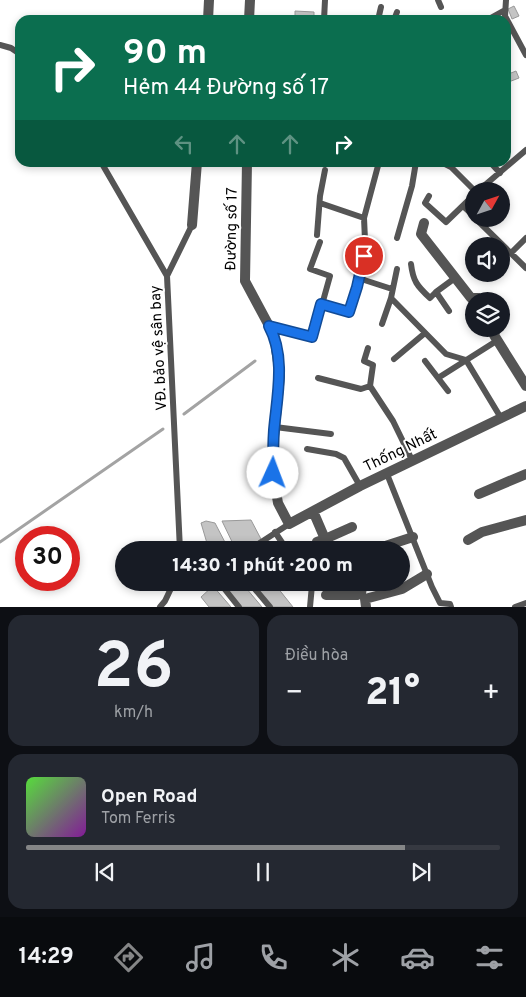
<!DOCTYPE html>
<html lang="vi">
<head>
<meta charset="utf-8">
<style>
	body { margin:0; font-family:Overpass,sans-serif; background:#242831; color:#f1f3f6; height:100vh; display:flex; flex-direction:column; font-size:19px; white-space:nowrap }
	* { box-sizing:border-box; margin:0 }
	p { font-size:16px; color:#9ea1a6 }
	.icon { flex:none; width:28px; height:28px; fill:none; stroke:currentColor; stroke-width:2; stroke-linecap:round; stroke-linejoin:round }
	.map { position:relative; height:607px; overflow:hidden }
	.drawer { display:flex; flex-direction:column; gap:8px; padding:8px; background:#0d0f14; flex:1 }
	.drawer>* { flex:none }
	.top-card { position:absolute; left:15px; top:15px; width:496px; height:152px; border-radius:15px; box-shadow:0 2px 8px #0003; background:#0b6e4f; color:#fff; overflow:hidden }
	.needle { width:32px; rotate:50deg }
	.fabs { position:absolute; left:465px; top:182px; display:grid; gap:10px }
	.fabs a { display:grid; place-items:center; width:45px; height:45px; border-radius:50%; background:#171b24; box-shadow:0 2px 8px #0003; font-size:25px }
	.speed { position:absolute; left:15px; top:526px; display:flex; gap:10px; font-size:25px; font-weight:700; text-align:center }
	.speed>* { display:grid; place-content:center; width:65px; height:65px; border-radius:50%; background:#171b24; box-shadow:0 2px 8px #0003; line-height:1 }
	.speed .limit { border:8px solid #d22; background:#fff; color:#111 }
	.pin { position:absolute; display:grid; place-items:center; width:42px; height:42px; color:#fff; margin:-21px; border:2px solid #fff; border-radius:50%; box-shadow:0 1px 5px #0007 }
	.me { position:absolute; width:55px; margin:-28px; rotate:2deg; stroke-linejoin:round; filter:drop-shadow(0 0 4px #0008) }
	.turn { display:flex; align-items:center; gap:18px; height:105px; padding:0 25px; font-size:22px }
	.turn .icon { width:65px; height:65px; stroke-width:2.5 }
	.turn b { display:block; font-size:35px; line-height:42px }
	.lanes { display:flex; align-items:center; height:48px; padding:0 25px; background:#0003; justify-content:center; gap:25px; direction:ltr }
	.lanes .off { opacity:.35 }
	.big { font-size:38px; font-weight:800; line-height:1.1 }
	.drawer .card { flex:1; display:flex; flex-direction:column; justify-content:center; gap:8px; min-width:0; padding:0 18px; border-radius:15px; background:#242831 }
	.drawer .dial { align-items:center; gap:0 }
	.dial b { font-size:65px; line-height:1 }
	.song { display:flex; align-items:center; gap:15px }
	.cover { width:60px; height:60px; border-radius:8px; background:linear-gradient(135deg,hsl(110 70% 55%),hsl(290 70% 35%)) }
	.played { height:5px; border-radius:2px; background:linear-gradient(90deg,#858687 80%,#363941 80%) }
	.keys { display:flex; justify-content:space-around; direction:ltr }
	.heat { display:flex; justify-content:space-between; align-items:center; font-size:28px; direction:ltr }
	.drawer .tiles { flex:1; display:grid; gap:8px; grid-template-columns:1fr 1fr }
	.card:last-child { grid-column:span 2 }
	.trip { position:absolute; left:115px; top:541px; width:295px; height:50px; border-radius:25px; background:#171b24; box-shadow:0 2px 8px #0003; font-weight:800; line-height:50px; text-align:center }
	.menu { display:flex; height:80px; justify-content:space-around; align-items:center; background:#090b0e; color:#9ea1a6 }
	.menu .icon { width:35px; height:35px }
	.menu .on { color:#858687 }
	.menu b { font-size:22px; color:#f1f3f6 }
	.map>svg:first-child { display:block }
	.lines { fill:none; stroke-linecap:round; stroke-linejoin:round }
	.stream { stroke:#a3a3a3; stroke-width:3 }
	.building { fill:#c4c4c4; stroke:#999 }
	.service { stroke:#555; stroke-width:6 }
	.minor { stroke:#555; stroke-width:10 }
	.route-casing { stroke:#114b97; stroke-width:12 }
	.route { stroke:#1a73e8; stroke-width:9 }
	.labels { text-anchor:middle; stroke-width:4; stroke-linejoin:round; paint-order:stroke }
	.street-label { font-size:15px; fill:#000; stroke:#fff }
</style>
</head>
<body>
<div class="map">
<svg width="526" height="607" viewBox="0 0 526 607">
	<rect width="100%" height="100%" fill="#fff"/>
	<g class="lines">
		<path class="stream" d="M184,414L255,361
			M0,542L163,429"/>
	</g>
	<path class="building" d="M514,6L519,16L512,19L508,9Z
		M295,11L314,12V18L295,17Z
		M516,71L519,78L506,83V75Z
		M251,520L261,539L246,550H236L222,521Z
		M206,521L215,523L229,550H209L201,523Z
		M219,582H241L262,607H239Z
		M250,582H273L293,607H271Z
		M213,586L231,607H209L201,597Z"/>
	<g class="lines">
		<path class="service" d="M438,0L441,7
			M506,0L505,16L526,55
			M324,20L325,0
			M378,20L381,7
			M394,20L397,12
			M487,20L505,10
			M0,45L11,48L20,54
			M101,162L167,276L180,550
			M441,162L451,167L475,191
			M490,162L500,173
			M478,191L526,150
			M429,196L425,203L446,222L474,195
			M320,203L364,218
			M463,206L474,216
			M476,219L526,268
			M317,235L320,196L325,170
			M397,238L412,186L416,162
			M361,250L365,240L364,218L379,162
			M511,253L526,238
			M411,264C413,281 417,286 430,298L436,292L449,311
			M397,269L391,298L446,354L466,360L501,418
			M167,276L192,225
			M358,278L392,289
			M436,292L455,278
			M321,304L349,312L357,287L364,256
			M382,324L391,298
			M269,326L313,337L330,276L310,269L320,242
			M368,348L364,361L373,365L370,386L393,421L413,462
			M394,359L425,333
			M425,361L448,391
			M318,378L361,389L370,386
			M438,378L498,340
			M275,427L331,434
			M307,449L336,454L344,458L360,486
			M387,474L432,587L440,603L450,604L451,607
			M275,532L287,550
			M249,550L289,524
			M219,582L239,607
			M249,582L270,607
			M204,585L207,582
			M160,607L165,601L174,582
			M310,607L312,585L311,582
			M515,607L526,603"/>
		<path class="minor" d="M208,20L209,0
			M249,20L250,0
			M247,162L245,281L274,335L280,376L274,436L273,473L278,503L289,524L360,486L526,406
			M424,223L421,234L471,298H478L481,301
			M192,225L197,162
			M496,329L494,335L526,386
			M479,494L526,474
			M313,511L325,539L317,542L318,550
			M325,539L352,527
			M468,540L482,532L526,520
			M373,550L413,537
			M326,595H357L361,593L363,582
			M366,607L365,599L402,589L427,574"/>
	</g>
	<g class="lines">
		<g class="route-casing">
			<path id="route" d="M273,473C273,459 273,444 274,430C277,396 286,357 269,326L312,337L321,304L349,312L357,287L364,256"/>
		</g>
		<use href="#route" class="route"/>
	</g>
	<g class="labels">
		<g class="street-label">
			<text transform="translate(231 229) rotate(-89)" y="5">Đường số 17</text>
			<text transform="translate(158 348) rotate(-93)" y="5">VĐ. bảo vệ sân bay</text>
			<text transform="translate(400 450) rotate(-26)" y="5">Thống Nhất</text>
		</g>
	</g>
</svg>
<div class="fabs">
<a><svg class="needle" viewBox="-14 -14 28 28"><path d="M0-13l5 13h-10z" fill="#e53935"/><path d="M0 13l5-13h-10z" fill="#9ea1a6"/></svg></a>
<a><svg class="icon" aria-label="sound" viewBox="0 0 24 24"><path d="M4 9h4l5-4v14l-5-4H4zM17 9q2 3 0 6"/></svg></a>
<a><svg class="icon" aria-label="layers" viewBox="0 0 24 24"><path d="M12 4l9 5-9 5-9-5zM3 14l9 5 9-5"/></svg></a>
</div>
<div class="speed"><div class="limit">30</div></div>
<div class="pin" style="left:364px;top:256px;background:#d93025"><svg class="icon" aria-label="arrive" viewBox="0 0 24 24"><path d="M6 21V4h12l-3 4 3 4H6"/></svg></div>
<svg class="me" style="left:273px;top:473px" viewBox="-20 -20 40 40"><circle r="19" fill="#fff"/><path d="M0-13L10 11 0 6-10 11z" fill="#1a73e8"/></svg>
<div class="trip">14:30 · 1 phút · 200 m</div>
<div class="top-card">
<div class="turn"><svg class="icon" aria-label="right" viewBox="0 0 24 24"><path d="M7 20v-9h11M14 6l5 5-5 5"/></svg><div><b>90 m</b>Hẻm 44 Đường số 17</div></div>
<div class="lanes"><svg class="icon off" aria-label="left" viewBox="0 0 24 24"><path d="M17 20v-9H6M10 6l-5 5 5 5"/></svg><svg class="icon off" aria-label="ahead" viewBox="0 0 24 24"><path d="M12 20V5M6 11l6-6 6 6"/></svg><svg class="icon off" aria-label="ahead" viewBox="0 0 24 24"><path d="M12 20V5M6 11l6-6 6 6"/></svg><svg class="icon" aria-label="right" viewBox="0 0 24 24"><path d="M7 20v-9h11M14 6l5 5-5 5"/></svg></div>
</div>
</div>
<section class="drawer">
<div class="tiles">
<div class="card dial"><b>26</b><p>km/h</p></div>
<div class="card"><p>Điều hòa</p>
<div class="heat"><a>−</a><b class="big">21°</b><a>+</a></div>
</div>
<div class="card">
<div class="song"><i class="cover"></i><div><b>Open Road</b><p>Tom Ferris</p></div></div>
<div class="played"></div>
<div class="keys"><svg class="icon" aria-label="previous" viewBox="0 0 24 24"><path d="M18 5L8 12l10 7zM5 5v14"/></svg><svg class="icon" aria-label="pause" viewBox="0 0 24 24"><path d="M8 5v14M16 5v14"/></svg><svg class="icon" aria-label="next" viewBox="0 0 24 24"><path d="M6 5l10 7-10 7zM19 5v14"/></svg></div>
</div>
</div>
</section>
<nav class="menu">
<b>14:29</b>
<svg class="icon on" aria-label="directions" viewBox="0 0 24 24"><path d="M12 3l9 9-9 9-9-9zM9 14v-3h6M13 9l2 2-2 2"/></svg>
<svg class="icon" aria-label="music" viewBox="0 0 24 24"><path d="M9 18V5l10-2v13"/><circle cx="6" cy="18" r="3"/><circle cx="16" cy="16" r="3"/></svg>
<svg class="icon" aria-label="phone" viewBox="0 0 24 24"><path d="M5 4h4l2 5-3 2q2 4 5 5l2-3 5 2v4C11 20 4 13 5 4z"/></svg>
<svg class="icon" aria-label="climate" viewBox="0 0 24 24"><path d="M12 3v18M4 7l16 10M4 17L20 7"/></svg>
<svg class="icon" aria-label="car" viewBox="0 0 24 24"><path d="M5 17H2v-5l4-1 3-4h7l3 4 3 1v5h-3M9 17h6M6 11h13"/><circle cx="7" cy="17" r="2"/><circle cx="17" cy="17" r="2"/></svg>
<svg class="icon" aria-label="filters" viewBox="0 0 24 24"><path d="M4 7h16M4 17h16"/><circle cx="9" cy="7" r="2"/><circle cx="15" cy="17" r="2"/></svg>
</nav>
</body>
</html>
